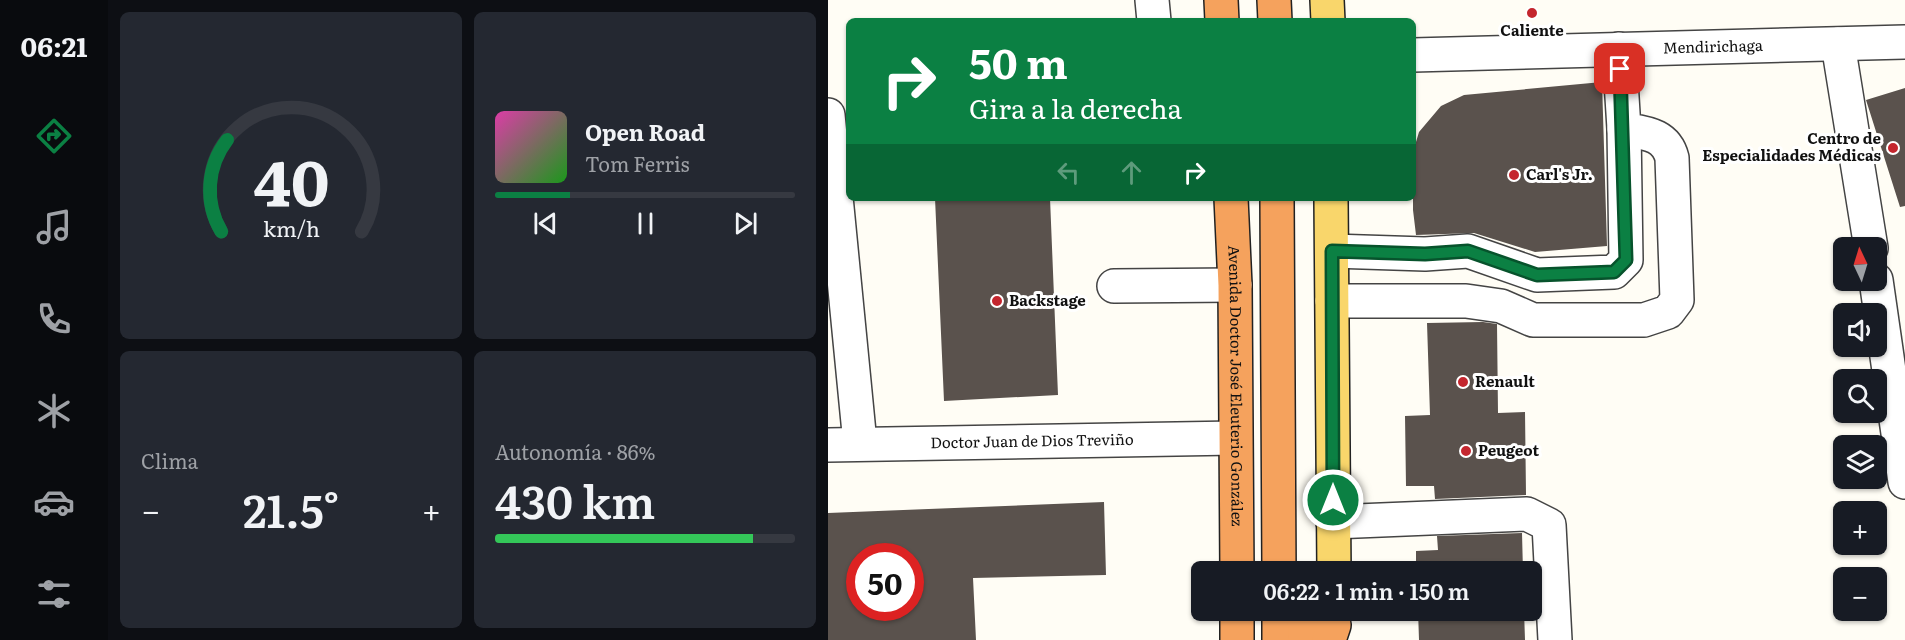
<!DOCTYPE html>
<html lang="es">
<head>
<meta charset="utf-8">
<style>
	body { margin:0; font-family:Literata,serif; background:#242831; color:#f1f3f6; height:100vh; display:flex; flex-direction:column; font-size:22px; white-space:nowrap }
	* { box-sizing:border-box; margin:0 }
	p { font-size:20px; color:#9ea1a6 }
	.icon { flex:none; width:33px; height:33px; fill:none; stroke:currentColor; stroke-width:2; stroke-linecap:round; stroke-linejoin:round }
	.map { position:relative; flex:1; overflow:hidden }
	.details { display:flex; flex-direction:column; gap:12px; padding:12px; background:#0d0f14; width:720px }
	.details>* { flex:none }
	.banner { position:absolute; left:18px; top:18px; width:570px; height:183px; border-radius:9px; box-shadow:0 2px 4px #0004; background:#0b8043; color:#fff; overflow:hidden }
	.needle { width:39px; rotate:356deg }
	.tools { position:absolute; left:1005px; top:237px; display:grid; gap:12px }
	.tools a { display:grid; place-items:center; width:54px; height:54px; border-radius:9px; background:#171b24; box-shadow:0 2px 4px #0004; font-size:30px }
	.speed { position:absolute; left:18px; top:543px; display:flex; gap:12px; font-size:30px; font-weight:700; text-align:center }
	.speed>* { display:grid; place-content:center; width:78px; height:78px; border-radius:50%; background:#171b24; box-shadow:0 2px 4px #0004; line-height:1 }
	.speed .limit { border:9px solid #d22; background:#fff; color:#111 }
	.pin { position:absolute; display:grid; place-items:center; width:51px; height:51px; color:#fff; margin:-26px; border-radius:12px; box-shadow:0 3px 9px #0006 }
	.me { position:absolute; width:66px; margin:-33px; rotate:0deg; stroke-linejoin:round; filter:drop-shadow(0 0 4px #0008) }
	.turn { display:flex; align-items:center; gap:21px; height:126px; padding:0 24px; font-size:27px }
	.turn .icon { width:78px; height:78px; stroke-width:2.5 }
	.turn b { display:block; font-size:42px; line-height:51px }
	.lanes { display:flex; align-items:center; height:57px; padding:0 24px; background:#0003; justify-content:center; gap:30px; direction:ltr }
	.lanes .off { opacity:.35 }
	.big { font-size:45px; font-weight:600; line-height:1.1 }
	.details .widget { flex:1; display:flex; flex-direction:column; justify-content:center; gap:9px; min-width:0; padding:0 21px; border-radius:9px; background:#242831 }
	.details .dial { align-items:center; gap:0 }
	.dial svg { height:156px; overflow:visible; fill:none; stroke:#363941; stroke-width:7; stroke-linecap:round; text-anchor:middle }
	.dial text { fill:#f1f3f6; stroke:none }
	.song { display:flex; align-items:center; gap:18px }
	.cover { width:72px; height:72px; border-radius:9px; background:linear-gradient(135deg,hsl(320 70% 55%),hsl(120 70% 35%)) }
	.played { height:6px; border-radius:3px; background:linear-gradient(90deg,#0b8043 25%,#363941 25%) }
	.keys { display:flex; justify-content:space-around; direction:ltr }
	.heat { display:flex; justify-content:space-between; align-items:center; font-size:33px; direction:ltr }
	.charge { height:9px; border-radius:4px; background:linear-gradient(90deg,#34c759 86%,#363941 0) }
	.details .tiles { flex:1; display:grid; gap:12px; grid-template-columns:repeat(2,1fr) }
	.trip { position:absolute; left:363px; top:561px; width:351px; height:60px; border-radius:9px; background:#171b24; box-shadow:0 2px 4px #0004; font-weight:600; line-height:60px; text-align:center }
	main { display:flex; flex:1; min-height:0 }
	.tab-bar { display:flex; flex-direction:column; width:108px; justify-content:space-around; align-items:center; background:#090b0e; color:#9ea1a6 }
	.tab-bar .icon { width:42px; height:42px }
	.tab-bar .active { color:#0b8043 }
	.tab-bar b { font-size:27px; color:#f1f3f6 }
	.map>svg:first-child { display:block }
	.building { fill:#5a524d; fill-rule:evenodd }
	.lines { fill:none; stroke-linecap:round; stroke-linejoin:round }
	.minor-casing { stroke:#444; stroke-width:36 }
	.major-casing { stroke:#222; stroke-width:36 }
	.highway-casing { stroke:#222; stroke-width:36 }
	.minor { stroke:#fff; stroke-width:33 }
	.major { stroke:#f9d66b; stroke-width:33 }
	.highway { stroke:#f5a25d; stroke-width:33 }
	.route-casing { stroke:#07532c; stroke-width:15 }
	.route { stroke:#0b8043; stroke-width:10 }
	.poi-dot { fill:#c4262e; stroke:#fff; stroke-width:2 }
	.labels { text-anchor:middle; stroke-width:6; stroke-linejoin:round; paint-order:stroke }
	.poi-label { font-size:15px; font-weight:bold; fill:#111; stroke:#fff; text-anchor:start }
	.street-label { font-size:15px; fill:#111; stroke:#fff }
</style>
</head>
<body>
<main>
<nav class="tab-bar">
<b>06:21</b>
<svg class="icon active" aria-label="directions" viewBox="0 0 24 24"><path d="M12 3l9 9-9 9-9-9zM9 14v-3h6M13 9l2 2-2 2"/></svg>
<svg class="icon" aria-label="music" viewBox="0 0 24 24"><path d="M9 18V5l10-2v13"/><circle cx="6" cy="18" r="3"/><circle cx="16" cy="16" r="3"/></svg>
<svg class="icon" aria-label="phone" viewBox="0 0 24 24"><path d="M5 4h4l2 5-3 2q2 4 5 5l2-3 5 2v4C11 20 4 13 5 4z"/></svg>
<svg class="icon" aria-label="climate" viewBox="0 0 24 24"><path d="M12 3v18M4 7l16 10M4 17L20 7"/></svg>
<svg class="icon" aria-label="car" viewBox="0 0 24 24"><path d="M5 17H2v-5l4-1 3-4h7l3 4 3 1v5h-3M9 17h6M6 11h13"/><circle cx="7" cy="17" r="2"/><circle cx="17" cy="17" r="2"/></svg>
<svg class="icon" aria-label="filters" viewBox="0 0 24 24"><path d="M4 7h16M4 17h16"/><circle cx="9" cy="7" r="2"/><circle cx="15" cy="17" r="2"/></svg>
</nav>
<section class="details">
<div class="tiles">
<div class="widget dial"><svg viewBox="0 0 100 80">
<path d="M14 69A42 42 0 1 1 86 69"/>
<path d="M14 69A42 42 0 0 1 17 22" stroke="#0b8043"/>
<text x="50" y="56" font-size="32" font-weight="700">40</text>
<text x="50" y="72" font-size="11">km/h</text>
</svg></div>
<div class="widget">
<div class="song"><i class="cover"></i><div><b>Open Road</b><p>Tom Ferris</p></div></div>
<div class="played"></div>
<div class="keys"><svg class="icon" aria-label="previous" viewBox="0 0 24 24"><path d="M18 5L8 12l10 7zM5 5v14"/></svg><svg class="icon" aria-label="pause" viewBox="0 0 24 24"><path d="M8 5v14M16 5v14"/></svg><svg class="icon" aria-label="next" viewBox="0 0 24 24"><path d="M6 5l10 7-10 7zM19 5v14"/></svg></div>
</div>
<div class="widget"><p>Clima</p>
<div class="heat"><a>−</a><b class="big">21.5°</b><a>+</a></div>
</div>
<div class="widget"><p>Autonomía · 86%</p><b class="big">430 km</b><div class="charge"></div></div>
</div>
</section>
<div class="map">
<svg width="1077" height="640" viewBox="0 0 1077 640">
	<rect width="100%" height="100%" fill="#fffdf5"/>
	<path class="building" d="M774,82L779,246L707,252L646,233L588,235L585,210V152L591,132L613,106L636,95Z
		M1077,88V206L1072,207L1038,100Z
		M107,198H222L230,395L116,401Z
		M655,322L669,324L670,413L697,412L698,495L607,499L606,486H578L577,416L602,415L599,323Z
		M276,502L278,575L145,578L148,640H0V513ZM32,556H82V608H32Z
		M694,533L695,572H588V551L610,550L609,536Z
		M590,610H696L697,640H591Z"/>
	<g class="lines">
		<g class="minor-casing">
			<g id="minor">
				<path d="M324,0L326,21"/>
				<path d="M1010,44L1043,248"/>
				<path id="s1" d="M585,55L1077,42"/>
				<path d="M0,115L32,443"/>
				<path d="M504,251L597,254L640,251L709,275L786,272L798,260L796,129"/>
				<path d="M1048,280L1077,482"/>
				<path d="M286,286L407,285"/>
				<path d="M504,301H638L673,306L705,320H816L840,312L849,300L844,158C838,134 817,133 796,129L791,49"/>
				<path id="s2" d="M0,445L407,438"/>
				<path d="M505,522L699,514L721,525L727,640"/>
			</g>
		</g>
		<g class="major-casing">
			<path id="major" d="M499,0L500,21
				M503,198L506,572"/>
		</g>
		<g class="highway-casing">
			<g id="highway">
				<path d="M393,0L394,21"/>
				<path d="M446,0L447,21"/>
				<path id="s3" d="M403,198L407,285L409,572"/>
				<path d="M449,198L451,572"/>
				<path d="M409,610V640"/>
				<path d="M451,610V640"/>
				<path d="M476,610L477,640"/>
				<path d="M501,640L506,625"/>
			</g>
		</g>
		<use href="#minor" class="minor"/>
		<use href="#major" class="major"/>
		<use href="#highway" class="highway"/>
	</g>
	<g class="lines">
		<g class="route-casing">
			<path id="route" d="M505,500L504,251L597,254L640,251L709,275L786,272L798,260L792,69"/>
		</g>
		<use href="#route" class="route"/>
	</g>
	<g class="poi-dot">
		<circle cx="704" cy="13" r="6"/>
		<circle cx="1065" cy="148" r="6"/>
		<circle cx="686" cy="175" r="6"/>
		<circle cx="169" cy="301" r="6"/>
		<circle cx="635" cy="382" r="6"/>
		<circle cx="638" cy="451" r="6"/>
	</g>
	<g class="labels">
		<g class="poi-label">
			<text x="704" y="36" text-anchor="middle">Caliente</text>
			<text x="1053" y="144" text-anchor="end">Centro de<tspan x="1053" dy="17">Especialidades Médicas</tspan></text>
			<text x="698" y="180">Carl's Jr.</text>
			<text x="181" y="306">Backstage</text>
			<text x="647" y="387">Renault</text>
			<text x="650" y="456">Peugeot</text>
		</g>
		<g class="street-label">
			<text dy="5" stroke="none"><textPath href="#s1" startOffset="300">Mendirichaga</textPath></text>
			<text dy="5" stroke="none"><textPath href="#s3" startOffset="188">Avenida Doctor José Eleuterio González</textPath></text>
			<text dy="5" stroke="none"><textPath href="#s2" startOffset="204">Doctor Juan de Dios Treviño</textPath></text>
		</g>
	</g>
</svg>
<div class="tools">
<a><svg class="needle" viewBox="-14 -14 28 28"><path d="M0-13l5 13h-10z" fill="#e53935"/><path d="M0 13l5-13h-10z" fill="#9ea1a6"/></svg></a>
<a><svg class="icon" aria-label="sound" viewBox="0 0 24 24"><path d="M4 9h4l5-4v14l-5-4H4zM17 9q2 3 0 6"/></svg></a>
<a><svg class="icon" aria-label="search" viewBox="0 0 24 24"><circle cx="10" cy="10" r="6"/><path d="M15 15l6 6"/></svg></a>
<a><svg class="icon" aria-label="layers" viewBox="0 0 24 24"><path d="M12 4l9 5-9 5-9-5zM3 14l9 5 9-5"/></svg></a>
<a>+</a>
<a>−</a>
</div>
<div class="speed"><div class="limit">50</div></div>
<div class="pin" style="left:792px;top:69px;background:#d93025"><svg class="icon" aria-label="arrive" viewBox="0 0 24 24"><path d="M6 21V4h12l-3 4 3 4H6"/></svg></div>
<svg class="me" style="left:505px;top:500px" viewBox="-20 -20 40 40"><circle r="17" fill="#0b8043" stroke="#fff" stroke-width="3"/><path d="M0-11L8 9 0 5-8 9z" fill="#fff"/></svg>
<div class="trip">06:22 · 1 min · 150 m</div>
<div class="banner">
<div class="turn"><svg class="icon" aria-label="right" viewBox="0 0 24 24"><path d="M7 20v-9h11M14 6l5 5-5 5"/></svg><div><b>50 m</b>Gira a la derecha</div></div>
<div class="lanes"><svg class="icon off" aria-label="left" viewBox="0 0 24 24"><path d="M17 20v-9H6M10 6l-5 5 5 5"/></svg><svg class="icon off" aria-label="ahead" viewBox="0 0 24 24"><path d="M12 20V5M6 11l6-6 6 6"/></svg><svg class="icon" aria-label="right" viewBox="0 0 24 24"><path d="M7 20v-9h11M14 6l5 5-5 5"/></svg></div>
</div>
</div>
</main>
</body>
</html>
